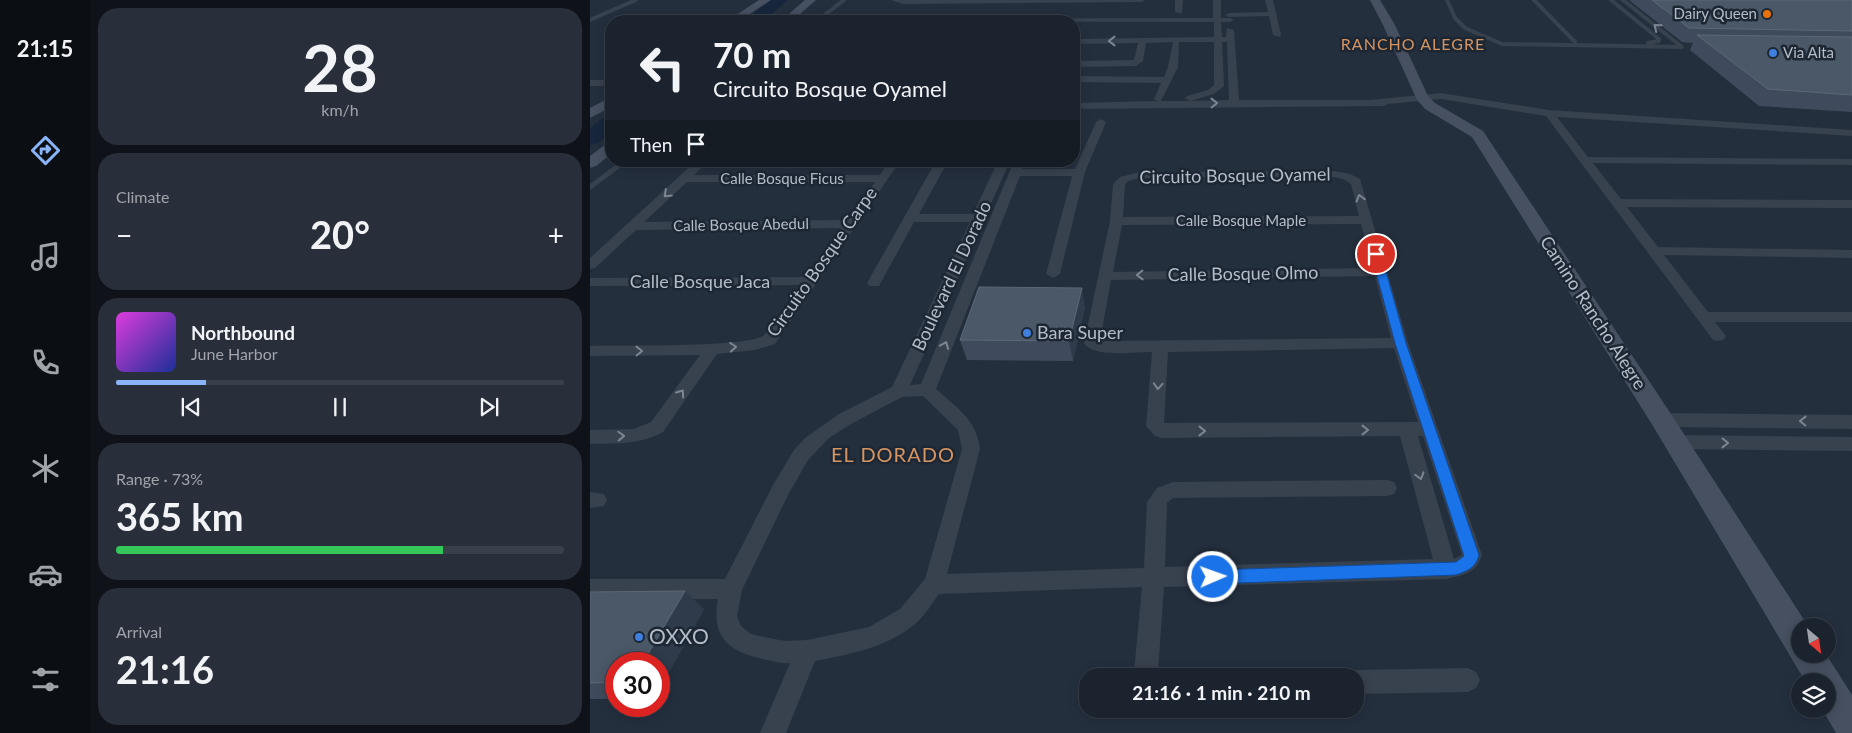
<!DOCTYPE html>
<html lang="en">
<head>
<meta charset="utf-8">
<style>
	body { margin:0; font-family:Lato,sans-serif; background:#282f3a; color:#f1f3f6; height:100vh; display:flex; flex-direction:column; font-size:19px; white-space:nowrap }
	* { box-sizing:border-box; margin:0 }
	p { font-size:16px; color:#a0a4aa }
	.icon { flex:none; width:28px; height:28px; fill:none; stroke:currentColor; stroke-width:2; stroke-linecap:round; stroke-linejoin:round }
	.map { position:relative; flex:1; overflow:hidden }
	.sheet { display:flex; flex-direction:column; gap:8px; padding:8px; background:#0f1319; width:500px }
	.sheet>* { flex:none }
	.hud { position:absolute; left:15px; top:15px; width:475px; height:152px; border-radius:20px; box-shadow:0 2px 12px #0003,0 0 0 1px #39404a; background:#1b232e; color:#f1f3f6; overflow:hidden }
	.needle { width:32px; rotate:151deg }
	.buttons { position:absolute; left:1201px; top:618px; display:grid; gap:10px }
	.buttons a { display:grid; place-items:center; width:45px; height:45px; border-radius:50%; background:#1b232e; box-shadow:0 2px 12px #0003,0 0 0 1px #39404a; font-size:25px }
	.speed { position:absolute; left:15px; top:652px; display:flex; gap:10px; font-size:25px; font-weight:700; text-align:center }
	.speed>* { display:grid; place-content:center; width:65px; height:65px; border-radius:50%; background:#1b232e; box-shadow:0 2px 12px #0003,0 0 0 1px #39404a; line-height:1 }
	.speed .limit { border:8px solid #d22; background:#fff; color:#111 }
	.pin { position:absolute; display:grid; place-items:center; width:42px; height:42px; color:#fff; margin:-21px; border:2px solid #fff; border-radius:50%; box-shadow:0 1px 5px #0007 }
	.me { position:absolute; width:55px; margin:-28px; rotate:88deg; stroke-linejoin:round; filter:drop-shadow(0 0 4px #0008) }
	.turn { display:flex; align-items:center; gap:18px; height:105px; padding:0 25px; font-size:22px }
	.turn .icon { width:65px; height:65px; stroke-width:2.5 }
	.turn b { display:block; font-size:35px; line-height:42px }
	.then { display:flex; align-items:center; height:48px; padding:0 25px; background:#0003; gap:10px; font-size:19px }
	.big { font-size:38px; font-weight:700; line-height:1.1 }
	.sheet .widget { flex:1; display:flex; flex-direction:column; justify-content:center; gap:8px; min-width:0; padding:0 18px; border-radius:20px; background:#282f3a }
	.sheet .dial { align-items:center; gap:0 }
	.dial b { font-size:65px; line-height:1 }
	.song { display:flex; align-items:center; gap:15px }
	.cover { width:60px; height:60px; border-radius:8px; background:linear-gradient(135deg,hsl(300 70% 55%),hsl(230 70% 35%)) }
	.played { height:5px; border-radius:2px; background:linear-gradient(90deg,#8ab4f8 20%,#39404a 20%) }
	.keys { display:flex; justify-content:space-around; direction:ltr }
	.heat { display:flex; justify-content:space-between; align-items:center; font-size:28px; direction:ltr }
	.charge { height:8px; border-radius:4px; background:linear-gradient(90deg,#34c759 73%,#39404a 0) }
	.trip { position:absolute; left:489px; top:668px; width:285px; height:50px; border-radius:20px; background:#1b232e; box-shadow:0 2px 12px #0003,0 0 0 1px #39404a; font-weight:700; line-height:50px; text-align:center }
	main { display:flex; flex:1; min-height:0 }
	.dock { display:flex; flex-direction:column; width:90px; justify-content:space-around; align-items:center; background:#0b0e12; color:#a0a4aa }
	.dock .icon { width:35px; height:35px }
	.dock .current { color:#8ab4f8 }
	.dock b { font-size:22px; color:#f1f3f6 }
	.map>svg:first-child { display:block }
	.lines { fill:none; stroke-linecap:round; stroke-linejoin:round }
	.river { fill:#17263c; fill-rule:evenodd }
	.lane-far1 { stroke:#38414e; stroke-width:4 }
	.lane { stroke:#38414e; stroke-width:5 }
	.street { fill:#38414e; fill-rule:evenodd }
	.secondary { fill:#465061; fill-rule:evenodd }
	.wall { fill:#3f4b5c }
	.shaded-wall { fill:#2f3b4b }
	.building { fill:#4b5868; stroke:#5c6777 }
	.oneway { stroke:#7c8592 }
	.route { fill:#1a73e8; stroke:#114b97 }
	.food-dot { fill:#e8710a; stroke:#1d2633; stroke-width:2 }
	.shop-dot { fill:#3f7fe0; stroke:#1d2633; stroke-width:2 }
	.labels { text-anchor:middle; stroke-width:5; stroke-linejoin:round; paint-order:stroke }
	.far-poi-label { font-size:15px; fill:#b4bcc9; stroke:#1d2633; text-anchor:end }
	.far-street-label { font-size:15px; fill:#b4bcc9; stroke:#1d2633 }
	.far-quarter-label { font-size:16px; letter-spacing:1px; fill:#d59563; stroke:#1d2633 }
	.street-label { font-size:18px; fill:#b4bcc9; stroke:#1d2633 }
	.poi-label { font-size:18px; fill:#b4bcc9; stroke:#1d2633; text-anchor:start }
	.quarter-label { font-size:20px; letter-spacing:1px; fill:#d59563; stroke:#1d2633 }
	.near-poi-label { font-size:21px; fill:#b4bcc9; stroke:#1d2633; text-anchor:start }
</style>
</head>
<body>
<main>
<nav class="dock">
<b>21:15</b>
<svg class="icon current" aria-label="directions" viewBox="0 0 24 24"><path d="M12 3l9 9-9 9-9-9zM9 14v-3h6M13 9l2 2-2 2"/></svg>
<svg class="icon" aria-label="music" viewBox="0 0 24 24"><path d="M9 18V5l10-2v13"/><circle cx="6" cy="18" r="3"/><circle cx="16" cy="16" r="3"/></svg>
<svg class="icon" aria-label="phone" viewBox="0 0 24 24"><path d="M5 4h4l2 5-3 2q2 4 5 5l2-3 5 2v4C11 20 4 13 5 4z"/></svg>
<svg class="icon" aria-label="climate" viewBox="0 0 24 24"><path d="M12 3v18M4 7l16 10M4 17L20 7"/></svg>
<svg class="icon" aria-label="car" viewBox="0 0 24 24"><path d="M5 17H2v-5l4-1 3-4h7l3 4 3 1v5h-3M9 17h6M6 11h13"/><circle cx="7" cy="17" r="2"/><circle cx="17" cy="17" r="2"/></svg>
<svg class="icon" aria-label="filters" viewBox="0 0 24 24"><path d="M4 7h16M4 17h16"/><circle cx="9" cy="7" r="2"/><circle cx="15" cy="17" r="2"/></svg>
</nav>
<section class="sheet">
<div class="widget dial"><b>28</b><p>km/h</p></div>
<div class="widget"><p>Climate</p>
<div class="heat"><a>−</a><b class="big">20°</b><a>+</a></div>
</div>
<div class="widget">
<div class="song"><i class="cover"></i><div><b>Northbound</b><p>June Harbor</p></div></div>
<div class="played"></div>
<div class="keys"><svg class="icon" aria-label="previous" viewBox="0 0 24 24"><path d="M18 5L8 12l10 7zM5 5v14"/></svg><svg class="icon" aria-label="pause" viewBox="0 0 24 24"><path d="M8 5v14M16 5v14"/></svg><svg class="icon" aria-label="next" viewBox="0 0 24 24"><path d="M6 5l10 7-10 7zM19 5v14"/></svg></div>
</div>
<div class="widget"><p>Range · 73%</p><b class="big">365 km</b><div class="charge"></div></div>
<div class="widget"><p>Arrival</p><b class="big">21:16</b></div>
</section>
<div class="map">
<svg width="1262" height="733" viewBox="0 0 1262 733">
	<rect width="100%" height="100%" fill="#242f3e"/>
	<g class="lines">
		<path class="river" d="M180,0H198L173,21H155Z
			M21,117V133L8,143L0,145V128L13,118Z"/>
		<path class="lane-far1" d="M857,0L865,18L875,28L912,44L1092,47L1033,0
			M944,0L985,42
			M1021,0L1069,39V41L1058,43
			M0,20L46,0
			M227,21L254,0"/>
		<path class="lane" d="M0,187L35,161"/>
		<path class="street" d="M301,0H555L551,2L313,4Z
			M585,0H593L592,14L585,12Z
			M623,0H631V18H640L644,20L640,22H631L632,37H636L637,28L644,30L649,100H780L851,93L959,110L1262,130V136L967,117L998,157L1262,159V165L1003,163L1031,199L1262,200V208L1037,207L1068,247L1262,250V258L1074,255L1118,312H1262V322H1125L1136,336L1133,340L1128,341L1123,340L956,116L851,99L798,104L794,106L484,109V103L567,101L564,99L571,83L484,82V76L574,77L578,67L583,42L556,43L553,61L546,66L484,67V61L544,60L548,43L484,44V39L624,37V22L250,21L254,19L623,18ZM589,42H624V85L618,90L597,96L595,98L600,101H571L588,67ZM632,42H637L639,100L600,101L624,94L634,86Z
			M675,0H683L691,35L690,37L683,35L679,16L639,17L635,15L639,13L678,12Z
			M0,80H21V86H0Z
			M511,119L516,122L495,172L470,274L463,278L456,274L482,176H430L346,389C366,407 387,420 390,449L357,574L554,568L557,502L567,488L583,482L797,480L804,482L807,488L804,494L797,496L583,498L577,503L575,567L843,559L810,436L571,438L565,436L556,426L562,352C545,352 503,358 494,343L520,221L523,184L530,177L550,172L744,171L760,174L770,179L818,343L892,555C886,574 873,575 856,579L574,587L568,671L570,676H546L544,672L552,587L349,594C342,603 335,616 325,624C296,648 260,654 225,661L196,733H170L200,663C191,664 182,661 173,659C138,651 121,637 128,599H0V579H135L183,485L204,450L215,438L249,414L302,387L380,222H324L289,286H279L277,283L346,161H358L329,214H383L408,161H420L320,385L331,384L424,161H436L432,169H485L506,122ZM744,177L753,179L761,184L769,216L533,217L535,185L538,181L550,178ZM771,224L783,268L523,272L532,225ZM785,276L801,338L510,341L521,280ZM804,348L828,422L574,423L578,352ZM333,396L368,430L372,449L335,579L310,609L279,627L217,640L195,641L179,638L161,634L151,626L147,616L152,590L198,495L218,460L239,438L261,424L312,397ZM828,436H833L872,555L864,559Z
			M106,161H118L104,175H290L299,161H310L185,344L165,350L127,354L73,432C50,445 26,443 0,444V430L44,429L61,422L110,355L0,356V346C26,345 161,348 174,335C187,322 199,300 210,285L0,286V278L216,277L251,228L46,230L5,268L0,269V258ZM97,182H285L257,220L54,222Z
			M1072,413L1262,415V429L1072,427L1066,425L1063,420L1066,415Z
			M1086,435L1262,437V451L1086,449L1080,447L1077,442L1080,437Z
			M0,492L14,494L17,500L14,506L0,508Z
			M878,668L886,672L890,680L886,688L878,692L765,694V676H755L757,674L765,670Z"/>
		<path class="secondary" d="M169,0H181L149,21H137Z
			M215,0H226L202,21H191Z
			M780,0H790L805,25L838,96L845,103L893,131L1081,414L1218,626H1210V654H1236L1262,695V733H1246L1232,709H1238V681H1215L1063,426L882,137L835,109L827,100L793,25Z
			M21,97V107L0,118V108Z
			M21,143V154L6,166L0,168V156L16,144Z"/>
	</g>
	<path class="wall" d="M1039,0H1262V112L1169,106L1100,50L1103,43L1092,42Z
		M495,307L483,361L377,360L370,340Z
		M0,592L114,609L69,690V664H26V699H0Z"/>
	<path class="shaded-wall" d="M492,288L495,307L483,361L479,341Z
		M95,591L114,609L69,690V664H52Z"/>
	<path class="building" d="M1062,0H1262V31L1099,28Z
		M1107,35L1262,37V95L1178,89Z
		M389,287L492,288L479,341L370,340Z
		M95,591L52,664H26V682L0,683V592Z"/>
	<defs><path id="oneway-chevron" d="M-2-3.5L2.5 0L-2 3.5" fill="none" stroke-width="1.6" stroke-linecap="round" stroke-linejoin="round" transform="scale(1.25)"/></defs>
	<g class="oneway">
		<use href="#oneway-chevron" transform="translate(1067 27) rotate(-141)"/>
		<use href="#oneway-chevron" transform="translate(522 41) rotate(180)"/>
		<use href="#oneway-chevron" transform="translate(624 103) rotate(-1)"/>
		<use href="#oneway-chevron" transform="translate(77 194) rotate(137)"/>
		<use href="#oneway-chevron" transform="translate(770 198) rotate(-105)"/>
		<use href="#oneway-chevron" transform="translate(550 275) rotate(179)"/>
		<use href="#oneway-chevron" transform="translate(355 345) rotate(-68)"/>
		<use href="#oneway-chevron" transform="translate(143 347) rotate(-5)"/>
		<use href="#oneway-chevron" transform="translate(49 351) rotate(-1)"/>
		<use href="#oneway-chevron" transform="translate(568 386) rotate(94)"/>
		<use href="#oneway-chevron" transform="translate(91 393) rotate(-55)"/>
		<use href="#oneway-chevron" transform="translate(1213 421) rotate(-179)"/>
		<use href="#oneway-chevron" transform="translate(775 430)"/>
		<use href="#oneway-chevron" transform="translate(612 431)"/>
		<use href="#oneway-chevron" transform="translate(31 436) rotate(-2)"/>
		<use href="#oneway-chevron" transform="translate(1135 443) rotate(1)"/>
		<use href="#oneway-chevron" transform="translate(830 476) rotate(74)"/>
	</g>
	<path class="route" d="M783,252H789L791,254L816,343L889,555C886,568 877,571 866,575L623,584L617,582L615,577L617,572L623,570L866,562L874,556L805,343L781,254Z"/>
	<circle class="food-dot" cx="1177" cy="14" r="5"/>
	<g class="shop-dot">
		<circle cx="1183" cy="53" r="5"/>
		<circle cx="437" cy="333" r="5"/>
		<circle cx="49" cy="637" r="5"/>
	</g>
	<g class="labels">
		<g class="far-poi-label">
			<text x="1167" y="19">Dairy Queen</text>
			<text x="1193" y="58" text-anchor="start">Via Alta</text>
		</g>
		<g class="far-street-label">
			<text x="192" y="184">Calle Bosque Ficus</text>
			<text x="651" y="226">Calle Bosque Maple</text>
			<text transform="translate(151 225) rotate(-1)" y="5">Calle Bosque Abedul</text>
		</g>
		<g class="far-quarter-label">
			<text x="823" y="50">RANCHO ALEGRE</text>
		</g>
		<g class="street-label">
			<text transform="translate(645 176) rotate(-1)" y="6">Circuito Bosque Oyamel</text>
			<text transform="translate(232 262) rotate(-55)" y="6">Circuito Bosque Carpe</text>
			<text transform="translate(653 274) rotate(-1)" y="6">Calle Bosque Olmo</text>
			<text transform="translate(362 276) rotate(-65)" y="6">Boulevard El Dorado</text>
			<text x="110" y="288">Calle Bosque Jaca</text>
			<text transform="translate(1003 313) rotate(57)" y="6">Camino Rancho Alegre</text>
		</g>
		<g class="poi-label">
			<text x="447" y="339">Bara Super</text>
		</g>
		<g class="quarter-label">
			<text x="303" y="462">EL DORADO</text>
		</g>
		<g class="near-poi-label">
			<text x="59" y="644">OXXO</text>
		</g>
	</g>
</svg>
<div class="buttons">
<a><svg class="needle" viewBox="-14 -14 28 28"><path d="M0-13l5 13h-10z" fill="#e53935"/><path d="M0 13l5-13h-10z" fill="#a0a4aa"/></svg></a>
<a><svg class="icon" aria-label="layers" viewBox="0 0 24 24"><path d="M12 4l9 5-9 5-9-5zM3 14l9 5 9-5"/></svg></a>
</div>
<div class="speed"><div class="limit">30</div></div>
<div class="pin" style="left:786px;top:254px;background:#d93025"><svg class="icon" aria-label="arrive" viewBox="0 0 24 24"><path d="M6 21V4h12l-3 4 3 4H6"/></svg></div>
<svg class="me" style="left:623px;top:577px" viewBox="-20 -20 40 40"><circle r="17" fill="#1a73e8" stroke="#fff" stroke-width="3"/><path d="M0-11L8 9 0 5-8 9z" fill="#fff"/></svg>
<div class="trip">21:16 · 1 min · 210 m</div>
<div class="hud">
<div class="turn"><svg class="icon" aria-label="left" viewBox="0 0 24 24"><path d="M17 20v-9H6M10 6l-5 5 5 5"/></svg><div><b>70 m</b>Circuito Bosque Oyamel</div></div>
<div class="then">Then<svg class="icon" aria-label="arrive" viewBox="0 0 24 24"><path d="M6 21V4h12l-3 4 3 4H6"/></svg></div>
</div>
</div>
</main>
</body>
</html>
